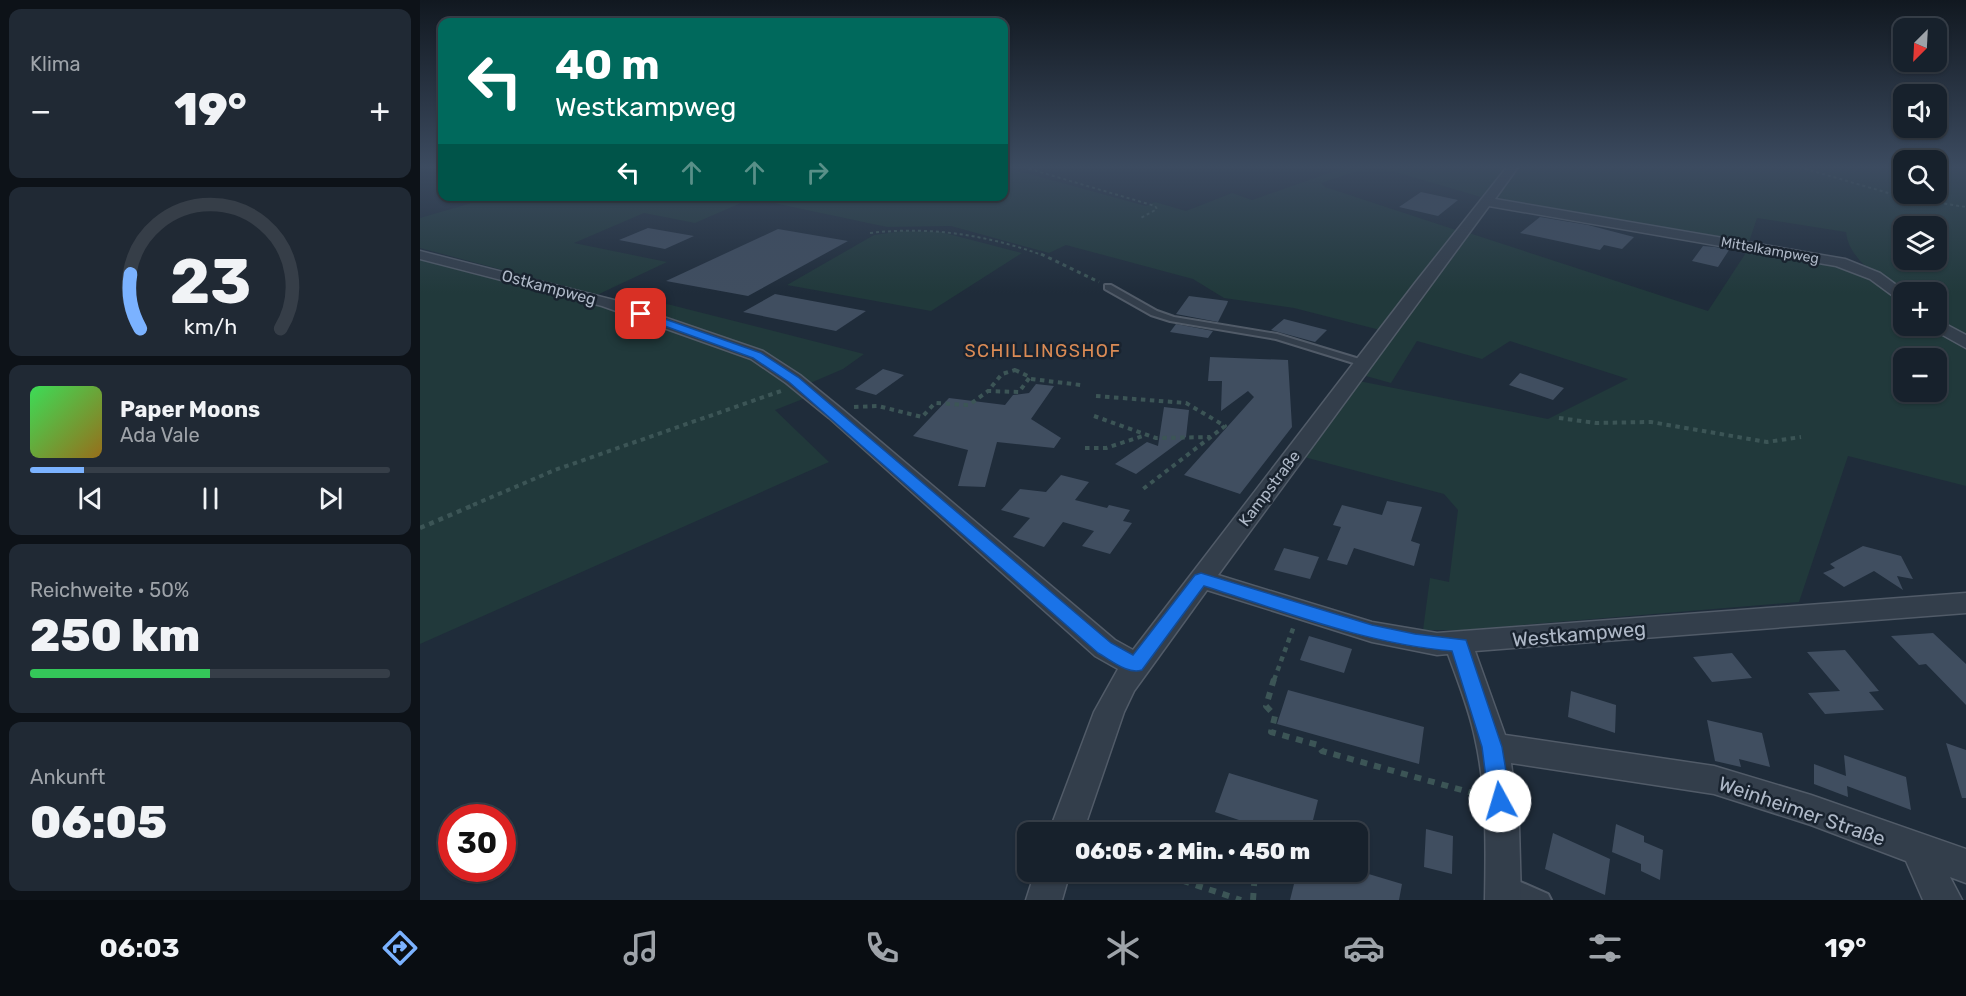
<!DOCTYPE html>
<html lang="de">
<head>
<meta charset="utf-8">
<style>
	body { margin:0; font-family:Rubik,sans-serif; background:#202934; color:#f1f3f6; height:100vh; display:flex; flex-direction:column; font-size:22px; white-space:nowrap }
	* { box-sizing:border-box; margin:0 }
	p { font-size:20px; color:#9ea3a9 }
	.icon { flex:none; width:33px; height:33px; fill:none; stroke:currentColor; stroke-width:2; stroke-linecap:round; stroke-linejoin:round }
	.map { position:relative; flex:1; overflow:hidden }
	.panel { display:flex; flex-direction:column; gap:9px; padding:9px; background:#0d1218; width:420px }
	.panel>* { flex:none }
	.top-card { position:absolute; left:18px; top:18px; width:570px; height:183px; border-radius:12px; box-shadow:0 2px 4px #0004,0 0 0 2px #363e48; background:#00695c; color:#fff; overflow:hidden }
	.needle { width:39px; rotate:204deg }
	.controls { position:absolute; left:1473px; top:18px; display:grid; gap:12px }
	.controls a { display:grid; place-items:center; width:54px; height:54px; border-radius:12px; background:#17212c; box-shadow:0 2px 4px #0004,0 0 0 2px #363e48; font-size:30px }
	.speed { position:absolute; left:18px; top:804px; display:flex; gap:12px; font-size:30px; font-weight:700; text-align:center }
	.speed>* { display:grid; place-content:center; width:78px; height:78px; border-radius:50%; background:#17212c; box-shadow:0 2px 4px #0004,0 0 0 2px #363e48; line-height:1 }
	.speed .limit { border:9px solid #d22; background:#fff; color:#111 }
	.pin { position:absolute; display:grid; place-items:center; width:51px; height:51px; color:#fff; margin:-26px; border-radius:12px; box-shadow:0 3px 9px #0006 }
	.me { position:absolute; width:66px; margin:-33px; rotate:354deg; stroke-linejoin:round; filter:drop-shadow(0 0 4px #0008) }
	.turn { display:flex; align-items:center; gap:21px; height:126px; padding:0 18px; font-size:27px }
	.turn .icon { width:78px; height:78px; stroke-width:2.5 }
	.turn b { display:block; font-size:42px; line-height:51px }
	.lanes { display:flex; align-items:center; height:57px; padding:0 18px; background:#0003; justify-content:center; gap:30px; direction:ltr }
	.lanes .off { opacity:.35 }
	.big { font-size:45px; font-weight:800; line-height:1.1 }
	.panel .card { flex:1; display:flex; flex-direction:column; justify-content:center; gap:9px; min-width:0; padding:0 21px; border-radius:12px; background:#202934 }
	.panel .dial { align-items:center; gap:0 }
	.dial svg { height:156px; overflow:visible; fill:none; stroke:#363e48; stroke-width:7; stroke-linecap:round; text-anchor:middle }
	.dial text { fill:#f1f3f6; stroke:none }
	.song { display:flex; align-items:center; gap:18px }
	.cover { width:72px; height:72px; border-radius:9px; background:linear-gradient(135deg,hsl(130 70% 55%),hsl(40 70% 35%)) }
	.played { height:6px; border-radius:3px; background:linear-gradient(90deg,#7bb2ff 15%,#363e48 15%) }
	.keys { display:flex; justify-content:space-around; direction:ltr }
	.heat { display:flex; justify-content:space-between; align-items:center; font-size:33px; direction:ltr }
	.charge { height:9px; border-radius:4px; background:linear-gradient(90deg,#34c759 50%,#363e48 0) }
	.trip { position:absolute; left:597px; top:822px; width:351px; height:60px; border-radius:12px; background:#17212c; box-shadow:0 2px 4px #0004,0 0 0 2px #363e48; font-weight:800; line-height:60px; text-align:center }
	.menu { display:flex; height:96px; justify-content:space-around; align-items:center; background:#090d12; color:#9ea3a9 }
	.menu .icon { width:42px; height:42px }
	.menu .active { color:#7bb2ff }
	.menu b { font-size:27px; color:#f1f3f6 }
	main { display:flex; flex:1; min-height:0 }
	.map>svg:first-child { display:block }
	.green { fill:#21393b; fill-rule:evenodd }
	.building { fill:#404e60 }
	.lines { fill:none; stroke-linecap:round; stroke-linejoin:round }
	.service-casing { stroke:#515b68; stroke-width:4 }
	.minor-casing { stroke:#515b68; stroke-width:3 }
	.path-far4 { stroke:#3c5556; stroke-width:2; stroke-dasharray:3 3; stroke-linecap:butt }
	.path-far3 { stroke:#3c5556; stroke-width:3; stroke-dasharray:4 4; stroke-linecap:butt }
	.path-far2 { stroke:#3c5556; stroke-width:4; stroke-dasharray:4.5 4.5; stroke-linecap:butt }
	.path-far1 { stroke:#3c5556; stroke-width:4.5; stroke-dasharray:5 5; stroke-linecap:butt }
	.path { stroke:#3c5556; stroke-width:6; stroke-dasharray:7 7; stroke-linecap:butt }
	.service { fill:#333e4b; fill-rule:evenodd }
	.minor { fill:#333e4b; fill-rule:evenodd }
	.route { fill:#1a73e8; stroke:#114b97; stroke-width:1.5 }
	.labels { text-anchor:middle; stroke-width:5; stroke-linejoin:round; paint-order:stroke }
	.far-street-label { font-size:14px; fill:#aeb8c7; stroke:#19232f }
	.street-label { font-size:16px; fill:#aeb8c7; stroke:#19232f }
	.neighbourhood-label { font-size:18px; letter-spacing:1.5px; fill:#db8b55; stroke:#19232f }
	.near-street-label { font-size:20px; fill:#aeb8c7; stroke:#19232f }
</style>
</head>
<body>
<main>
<section class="panel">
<div class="card"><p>Klima</p>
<div class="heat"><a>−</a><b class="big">19°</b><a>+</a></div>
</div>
<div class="card dial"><svg viewBox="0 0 100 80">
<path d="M14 69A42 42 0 1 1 86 69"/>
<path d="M14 69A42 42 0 0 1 9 41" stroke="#7bb2ff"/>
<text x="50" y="56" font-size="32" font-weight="700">23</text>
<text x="50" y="72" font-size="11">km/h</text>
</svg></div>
<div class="card">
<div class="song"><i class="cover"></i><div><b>Paper Moons</b><p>Ada Vale</p></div></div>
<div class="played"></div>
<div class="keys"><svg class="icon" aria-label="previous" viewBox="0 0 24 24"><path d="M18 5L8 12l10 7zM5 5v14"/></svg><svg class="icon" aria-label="pause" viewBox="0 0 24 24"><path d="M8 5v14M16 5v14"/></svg><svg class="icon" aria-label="next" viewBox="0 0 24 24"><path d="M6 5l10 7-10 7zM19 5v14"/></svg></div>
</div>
<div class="card"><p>Reichweite · 50%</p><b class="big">250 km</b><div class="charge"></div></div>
<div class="card"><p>Ankunft</p><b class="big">06:05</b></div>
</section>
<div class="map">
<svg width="1546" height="900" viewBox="0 0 1546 900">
	<rect width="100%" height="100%" fill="#1f2c3a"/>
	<path class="green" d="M584,167L726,206L735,202L766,211L812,193L832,200L926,167H950L901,183L905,187L1036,230L960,330L874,308L804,298L773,279L646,245L629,253L531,226L467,227L340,200L321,203L275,223L224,213L154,243L247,262L177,295L0,248V218L72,197L584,196Z
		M958,167H1087L1061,197Z
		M1098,167H1483L1484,194H1516L1517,167H1546V340L1517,320L1516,292H1484L1483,297C1462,279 1429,261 1426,232L1337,218L1328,245L1069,202ZM1484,226H1516V260H1484Z
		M482,231L521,232L602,253L511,311L367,285L454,235Z
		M1046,232L1288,311L1329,248L1429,264L1483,305L1484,326H1514L1546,346V486L1428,456L1379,602L1042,630H1003L1010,578L1029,582L1038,510L1024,494L884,457L939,381L1128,419L1208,379L1090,341L1062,359L997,341L971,383L946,376V371ZM1484,358H1516V392H1484Z
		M0,258L184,306L333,357L388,397L355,410L409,462L0,644Z
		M247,304L444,354L423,369L388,384L343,353L229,310Z"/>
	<path class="building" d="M1001,192L1038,200L1018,216L979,207Z
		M1120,217L1168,225L1214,237L1202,249L1184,245L1180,250L1100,233Z
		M228,228L274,236L245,249L199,240Z
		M358,229L428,241L328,296L246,281Z
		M1283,246L1295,247L1309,250L1298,267L1272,261Z
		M355,294L446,311L416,331L323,312Z
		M769,296L808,301L807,304L798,322L756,314Z
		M864,319L907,330L895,342L851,330Z
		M756,324L793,331L788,338L750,332Z
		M790,357L868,360L872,427L820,494L764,475L834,397L828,391L801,411L802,381H788Z
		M463,369L484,375L456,395L435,389Z
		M1100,373L1144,388L1133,400L1089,385Z
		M616,384L634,386L611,419L641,438L634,448L577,442L565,487L538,486L548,450L493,436L529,398L585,405L593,395L609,393Z
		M744,407L769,410L766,437L716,474L695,464L727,442L738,446Z
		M641,475L669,482L655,500L687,508L689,505L710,510L703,521L712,523L690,554L662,546L674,531L643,522L624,547L593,537L610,518L581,510L600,489L626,492Z
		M967,501L1002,507L991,541L1000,544L994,566L934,548L927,565L907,560L921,527L913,525L922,505L962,515Z
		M1443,546L1481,556L1493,579L1477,576L1483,590L1454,571L1424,587L1403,573L1415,568L1410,564Z
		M864,548L899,557L890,579L854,570Z
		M1513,633L1546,664V705L1506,664L1499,665L1471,636Z
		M889,636L932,649L924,673L880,660Z
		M1425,650L1459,691L1449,692L1464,710L1405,714L1388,693L1420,691L1387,652Z
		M1312,653L1332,678L1292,682L1273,657Z
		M868,690L1004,727L999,764L857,724Z
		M1151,691L1196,705L1195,733L1148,717Z
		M1287,720L1342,733L1350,767L1319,759L1321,767L1295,761Z
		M1526,743L1546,750V798H1542Z
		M1424,755L1486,777L1491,810L1427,786L1428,797L1394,784V764L1426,776Z
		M809,773L898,800L890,832H859L843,828H831V824L795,812Z
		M1196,824L1224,836V842L1243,850L1240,880L1221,871V864L1192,852Z
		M1006,829L1033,836L1032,874L1004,867Z
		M1133,833L1190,859L1185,895L1125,869Z
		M877,872H942L982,884L979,900H870Z"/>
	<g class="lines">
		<g class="service-casing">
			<path id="service" d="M685,285H691L737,311L754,317L857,334L946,361L948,363L946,365H940L856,339L750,321L731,315L685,289Z
				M1089,877L1128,894L1131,900H1101L1083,892L1080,886L1083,880Z"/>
		</g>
		<g class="minor-casing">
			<path id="minor" d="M1087,167H1098L1075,199L1425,259L1460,273L1486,292L1484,304L1450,279L1416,266L1069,206L798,575L952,622L1017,633L1546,593V613L1055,651L1085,735L1294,766L1391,795L1546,849V883L1530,877L1542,900H1503L1486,861L1391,825L1294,794L1091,763L1099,825L1101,900H1065C1066,846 1067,791 1055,738C1049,709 1038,682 1028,654L1017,655L952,642L787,590L714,691L704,712L663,832H629L674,712L698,669L675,656L409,418L366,383L331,359L182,306L0,259V251L194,300L343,351L380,375L423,410L695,640L713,650L995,283Z
				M1516,319L1546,335V348L1510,328L1509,326H1516Z
				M615,872H650L642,900H606Z"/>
		</g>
		<path class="path-far4" d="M603,167L735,206L737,209L719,219
			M1379,167L1482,197L1546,207
			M450,233C512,226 567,235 625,256"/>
		<path class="path-far3" d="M621,254L679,282"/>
		<path class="path-far2" d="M595,370L610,377L599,392L568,391L582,374Z
			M611,379L661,385
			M676,396L766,403L805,426L723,489
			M434,407L458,406L502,417L515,403L549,405L568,391
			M674,416L736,438L790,437
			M1139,418L1176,423L1231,422L1347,442L1381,437
			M665,448H686L726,435
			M53,505L135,470L361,391"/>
		<path class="path-far1" d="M0,528L56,504
			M854,680L874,626"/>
		<path class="path" d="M854,679L846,706L855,716L851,732L898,745L902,751L1056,794
			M736,872L821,900
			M833,900L835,872"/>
		<use href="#service" class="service"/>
		<use href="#minor" class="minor"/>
	</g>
	<linearGradient id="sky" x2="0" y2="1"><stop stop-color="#111820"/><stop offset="0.57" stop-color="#3c4b60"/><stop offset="1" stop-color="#3c4b60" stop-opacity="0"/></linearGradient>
	<rect width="1546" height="293" fill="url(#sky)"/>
	<path class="route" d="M217,312H225L341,353L378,377L691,643L713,655L775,575L781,573L952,625L995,634L1046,640L1082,747L1091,801L1087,808L1080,811L1072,808L1069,801L1062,747L1032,651C947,644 866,612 784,586L722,670C708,675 691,660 678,653L369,382L333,358L217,316Z"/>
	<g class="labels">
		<g class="far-street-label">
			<text transform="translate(1350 250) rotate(10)" y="5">Mittelkampweg</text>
		</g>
		<g class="street-label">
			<text transform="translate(129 287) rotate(15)" y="6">Ostkampweg</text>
			<text transform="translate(849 488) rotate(-53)" y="6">Kampstraße</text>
		</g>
		<g class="neighbourhood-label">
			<text x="623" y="357">SCHILLINGSHOF</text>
		</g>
		<g class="near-street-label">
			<text transform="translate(1159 634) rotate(-5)" y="7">Westkampweg</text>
			<text transform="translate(1382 811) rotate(19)" y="7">Weinheimer Straße</text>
		</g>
	</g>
</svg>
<div class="controls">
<a><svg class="needle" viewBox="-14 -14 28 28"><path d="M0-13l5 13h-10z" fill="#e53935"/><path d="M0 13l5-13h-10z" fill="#9ea3a9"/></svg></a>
<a><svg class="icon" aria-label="sound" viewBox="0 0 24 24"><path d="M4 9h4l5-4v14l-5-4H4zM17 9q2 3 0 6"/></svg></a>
<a><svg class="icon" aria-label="search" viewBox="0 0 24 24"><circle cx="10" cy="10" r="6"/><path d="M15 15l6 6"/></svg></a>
<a><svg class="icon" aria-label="layers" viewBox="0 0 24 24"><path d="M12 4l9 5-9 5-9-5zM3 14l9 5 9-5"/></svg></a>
<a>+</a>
<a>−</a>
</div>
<div class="speed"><div class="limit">30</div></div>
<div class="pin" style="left:221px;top:314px;background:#d93025"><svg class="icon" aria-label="arrive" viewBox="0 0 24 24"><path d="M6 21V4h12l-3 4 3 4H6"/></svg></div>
<svg class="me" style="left:1080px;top:801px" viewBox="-20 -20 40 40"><circle r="19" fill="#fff"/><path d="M0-13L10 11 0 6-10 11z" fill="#1a73e8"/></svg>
<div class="trip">06:05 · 2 Min. · 450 m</div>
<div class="top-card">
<div class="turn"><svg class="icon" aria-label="left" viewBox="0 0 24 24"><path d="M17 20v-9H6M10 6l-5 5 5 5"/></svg><div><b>40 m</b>Westkampweg</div></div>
<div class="lanes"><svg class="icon" aria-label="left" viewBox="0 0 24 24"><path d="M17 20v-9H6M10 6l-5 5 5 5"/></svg><svg class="icon off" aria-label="ahead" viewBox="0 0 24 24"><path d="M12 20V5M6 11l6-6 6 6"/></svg><svg class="icon off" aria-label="ahead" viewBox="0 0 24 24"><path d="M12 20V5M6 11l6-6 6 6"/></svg><svg class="icon off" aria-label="right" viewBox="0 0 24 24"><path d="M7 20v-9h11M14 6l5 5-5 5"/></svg></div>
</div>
</div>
</main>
<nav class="menu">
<b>06:03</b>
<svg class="icon active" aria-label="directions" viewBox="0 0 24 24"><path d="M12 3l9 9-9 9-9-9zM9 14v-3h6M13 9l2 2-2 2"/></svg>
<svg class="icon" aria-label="music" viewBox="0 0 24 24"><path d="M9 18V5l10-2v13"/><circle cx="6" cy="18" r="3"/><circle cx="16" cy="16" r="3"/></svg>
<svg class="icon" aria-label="phone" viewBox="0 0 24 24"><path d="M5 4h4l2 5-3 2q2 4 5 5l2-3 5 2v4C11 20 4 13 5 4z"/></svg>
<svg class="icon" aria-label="climate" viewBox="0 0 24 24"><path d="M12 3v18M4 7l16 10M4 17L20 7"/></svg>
<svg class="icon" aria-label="car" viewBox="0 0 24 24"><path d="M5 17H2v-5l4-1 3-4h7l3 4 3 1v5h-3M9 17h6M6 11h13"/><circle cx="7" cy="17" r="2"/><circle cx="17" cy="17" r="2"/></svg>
<svg class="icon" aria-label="filters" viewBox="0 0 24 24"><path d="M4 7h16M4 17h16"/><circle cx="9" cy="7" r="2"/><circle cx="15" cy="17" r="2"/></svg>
<b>19°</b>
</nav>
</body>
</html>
